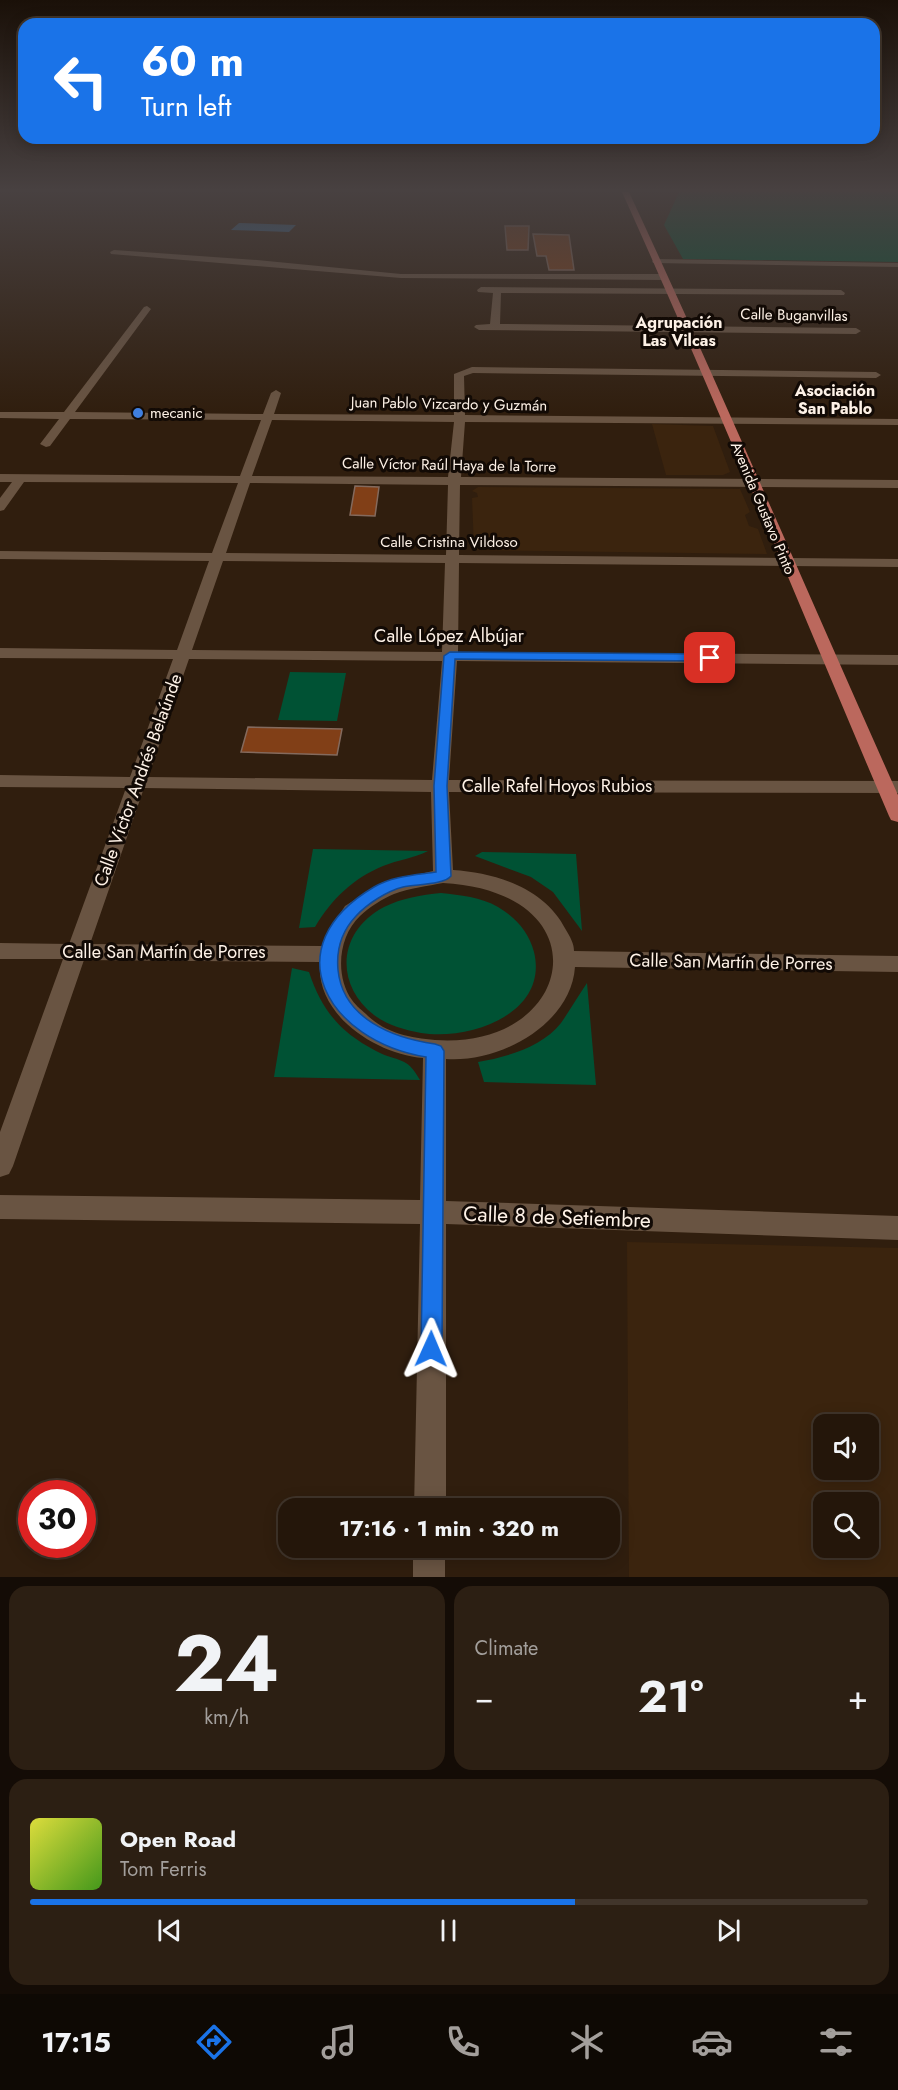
<!DOCTYPE html>
<html lang="en">
<head>
<meta charset="utf-8">
<style>
	body { margin:0; font-family:Jost,sans-serif; background:#2c1f13; color:#f1f3f6; height:100vh; display:flex; flex-direction:column; font-size:22px; white-space:nowrap }
	* { box-sizing:border-box; margin:0 }
	p { font-size:20px; color:#a39f9c }
	.icon { flex:none; width:33px; height:33px; fill:none; stroke:currentColor; stroke-width:2; stroke-linecap:round; stroke-linejoin:round }
	.map { position:relative; height:1577px; overflow:hidden }
	.panel { display:flex; flex-direction:column; gap:9px; padding:9px; background:#140c06; flex:1 }
	.panel>* { flex:none }
	.top-card { position:absolute; left:18px; top:18px; width:862px; height:126px; border-radius:18px; box-shadow:0 3px 15px #0003,0 0 0 2px #41352b; background:#1a73e8; color:#fff; overflow:hidden }
	.tools { position:absolute; left:813px; top:1414px; display:grid; gap:12px }
	.tools a { display:grid; place-items:center; width:66px; height:66px; border-radius:12px; background:#24160a; box-shadow:0 3px 15px #0003,0 0 0 2px #41352b; font-size:30px }
	.speed { position:absolute; left:18px; top:1480px; display:flex; gap:12px; font-size:30px; font-weight:700; text-align:center }
	.speed>* { display:grid; place-content:center; width:78px; height:78px; border-radius:50%; background:#24160a; box-shadow:0 3px 15px #0003,0 0 0 2px #41352b; line-height:1 }
	.speed .limit { border:9px solid #d22; background:#fff; color:#111 }
	.pin { position:absolute; display:grid; place-items:center; width:51px; height:51px; color:#fff; margin:-26px; border-radius:12px; box-shadow:0 3px 9px #0006 }
	.me { position:absolute; width:66px; margin:-33px; rotate:1deg; stroke-linejoin:round; filter:drop-shadow(0 0 4px #0008) }
	.turn { display:flex; align-items:center; gap:21px; height:126px; padding:0 24px; font-size:27px }
	.turn .icon { width:78px; height:78px; stroke-width:2.5 }
	.turn b { display:block; font-size:42px; line-height:51px }
	.big { font-size:45px; font-weight:700; line-height:1.1 }
	.panel .widget { flex:1; display:flex; flex-direction:column; justify-content:center; gap:9px; min-width:0; padding:0 21px; border-radius:18px; background:#2c1f13 }
	.panel .dial { align-items:center; gap:0 }
	.dial b { font-size:78px; line-height:1 }
	.song { display:flex; align-items:center; gap:18px }
	.cover { width:72px; height:72px; border-radius:9px; background:linear-gradient(135deg,hsl(60 70% 55%),hsl(100 70% 35%)) }
	.played { height:6px; border-radius:3px; background:linear-gradient(90deg,#1a73e8 65%,#41352b 65%) }
	.keys { display:flex; justify-content:space-around; direction:ltr }
	.heat { display:flex; justify-content:space-between; align-items:center; font-size:33px; direction:ltr }
	.panel .tiles { flex:1; display:grid; gap:9px; grid-template-columns:1fr 1fr }
	.widget:last-child { grid-column:span 2 }
	.trip { position:absolute; left:278px; top:1498px; width:342px; height:60px; border-radius:18px; background:#24160a; box-shadow:0 3px 15px #0003,0 0 0 2px #41352b; font-weight:700; line-height:60px; text-align:center }
	.dock { display:flex; height:96px; justify-content:space-around; align-items:center; background:#0e0904; color:#a39f9c }
	.dock .icon { width:42px; height:42px }
	.dock .active { color:#1a73e8 }
	.dock b { font-size:27px; color:#f1f3f6 }
	.map>svg:first-child { display:block }
	.built { fill:#3b240e; fill-rule:evenodd }
	.green { fill:#005234 }
	.water { fill:#3473a7 }
	.building { fill:#813f17; stroke:#846a5d; stroke-width:1.5 }
	.lines { fill:none; stroke-linecap:round; stroke-linejoin:round }
	.minor { fill:#695442; fill-rule:evenodd }
	.major { fill:#bb685d; fill-rule:evenodd }
	.route { fill:#1a73e8; stroke:#114b97; stroke-width:1.5 }
	.shop-dot { fill:#3f7fe0; stroke:#120a05; stroke-width:2 }
	.labels { text-anchor:middle; stroke-width:6; stroke-linejoin:round; paint-order:stroke }
	.far-street-label { font-size:15px; fill:#fdf1e6; stroke:#120a05 }
	.far-poi-label { font-size:15px; fill:#fdf1e6; stroke:#120a05; text-anchor:start }
	.far-neighbourhood-label { font-size:16px; font-weight:bold; fill:#fdf1e6; stroke:#120a05 }
	.street-label { font-size:18px; fill:#fdf1e6; stroke:#120a05 }
	.near-street-label { font-size:21px; fill:#fdf1e6; stroke:#120a05 }
</style>
</head>
<body>
<div class="map">
<svg width="898" height="1577" viewBox="0 0 898 1577">
	<rect width="100%" height="100%" fill="#301e0e"/>
	<path class="built" d="M652,424L713,426L730,472L723,475H666Z
		M478,487L740,489L750,512L745,515L749,526L758,529L767,554L479,550L474,548L472,498L478,497L477,493L472,491Z
		M627,1242L898,1248V1577H629ZM824,1425H868V1470H824ZM824,1503H868V1548H824Z"/>
	<path class="green" d="M679,192H898V262L683,259L664,225Z
		M290,672L346,673L337,721L278,720Z
		M313,849L428,851C414,858 398,860 383,866C352,879 332,899 315,927L299,928Z
		M482,852L576,854L582,931L553,892L531,877L475,856Z
		M441,893C460,895 481,897 498,907C515,917 529,932 534,952C549,1014 469,1041 421,1033C405,1030 387,1025 374,1015C334,984 338,931 384,907C402,898 421,895 441,893Z
		M292,968L309,972C322,1011 340,1032 376,1051C399,1063 406,1055 420,1080L274,1077Z
		M587,983L596,1085L484,1082L478,1062C507,1057 542,1047 561,1023C570,1010 578,996 587,983Z"/>
	<path class="water" d="M239,223L296,225L289,232L231,230Z"/>
	<path class="building" d="M505,226H529L528,250H507Z
		M533,234L569,235L574,270H549L546,256H537Z
		M355,486L379,487L375,516L350,515Z
		M248,727L342,729L337,755L241,752Z"/>
	<g class="lines">
		<path class="minor" d="M114,250L257,260L401,274H663L667,277L663,280L401,278L111,254L110,252Z
			M656,259L898,263V267L653,263L652,261Z
			M481,287L841,290L845,293L844,295L501,293L500,324L856,328L861,331L856,334L479,330L474,327L476,325L490,324L493,293L478,292L477,290Z
			M147,306L151,309L75,412L263,414L271,393L276,390L281,393L274,414L454,415V374L472,367L876,372L881,375L876,378L473,373L464,376L465,415L898,419V425L465,422L461,477L898,480V488L460,485L459,555L898,559V567L459,563L458,652L898,655V665L457,661L449,780L898,781V793L449,792L453,870C497,873 545,888 566,930C570,937 574,943 574,951L898,956V972L575,967C571,1025 499,1063 446,1059V1201L898,1216V1240L446,1224V1509H414L420,1224L0,1219V1195L420,1200L423,1058C376,1054 315,1015 320,962L84,960L13,1166L9,1174L0,1177V1132L63,959H0V943L69,944L126,788L0,787V775L130,777L173,659L0,658V648L177,650L209,561L0,559V551L212,553L238,483L24,482L4,510L0,511V498L12,482H0V474L240,476L261,420L70,419L50,446L46,447L40,444L59,419L0,418V412H64L144,307ZM272,420L454,422L448,477L252,476ZM250,483L448,485L446,555L226,553ZM223,561L445,563L442,652L192,650ZM189,659L442,661L432,780L148,777ZM144,788L431,792L433,871L381,883L345,906L326,935L322,946L90,944ZM443,883C606,892 575,1050 435,1040C411,1038 386,1033 368,1016C363,1011 356,1006 352,1000C335,976 338,937 360,916C368,908 384,898 394,894C409,888 428,886 443,883Z
			M413,1548H445V1577H413Z"/>
		<path class="major" d="M622,192H629C722,392 808,594 898,795V822L891,820L889,816C800,608 715,398 622,192Z"/>
	</g>
	<linearGradient id="sky" x2="0" y2="1"><stop stop-color="#1a1008"/><stop offset="0.46" stop-color="#484141"/><stop offset="1" stop-color="#484141" stop-opacity="0"/></linearGradient>
	<rect width="898" height="413" fill="url(#sky)"/>
	<path class="route" d="M450,652L710,654L716,658L710,661L455,659L447,786L451,876C444,885 415,884 403,887C387,891 367,904 356,916C341,932 336,949 338,970C343,1019 393,1038 435,1044L441,1046L444,1051L442,1349L439,1357L431,1360L424,1357L421,1349L426,1057C328,1041 272,947 374,887C392,876 415,875 436,872L434,786L444,656Z"/>
	<circle class="shop-dot" cx="138" cy="413" r="6"/>
	<g class="labels">
		<g class="far-street-label">
			<text transform="translate(794 315) rotate(1)" y="5">Calle Buganvillas</text>
			<text transform="translate(449 404) rotate(1)" y="5">Juan Pablo Vizcardo y Guzmán</text>
			<text transform="translate(449 465) rotate(1)" y="5">Calle Víctor Raúl Haya de la Torre</text>
			<text transform="translate(763 508) rotate(67)" y="5">Avenida Gustavo Pinto</text>
			<text x="449" y="547">Calle Cristina Vildoso</text>
		</g>
		<g class="far-poi-label">
			<text x="150" y="418">mecanic</text>
		</g>
		<g class="far-neighbourhood-label">
			<text x="679" y="328">Agrupación<tspan x="679" dy="18">Las Vilcas</tspan></text>
			<text x="835" y="396">Asociación<tspan x="835" dy="18">San Pablo</tspan></text>
		</g>
		<g class="street-label">
			<text x="449" y="642">Calle López Albújar</text>
			<text transform="translate(138 780) rotate(-70)" y="6">Calle Víctor Andrés Belaúnde</text>
			<text x="557" y="792">Calle Rafel Hoyos Rubios</text>
			<text x="164" y="958">Calle San Martín de Porres</text>
			<text transform="translate(731 962) rotate(1)" y="6">Calle San Martín de Porres</text>
		</g>
		<g class="near-street-label">
			<text transform="translate(557 1217) rotate(2)" y="7">Calle 8 de Setiembre</text>
		</g>
	</g>
</svg>
<div class="tools">
<a><svg class="icon" aria-label="sound" viewBox="0 0 24 24"><path d="M4 9h4l5-4v14l-5-4H4zM17 9q2 3 0 6"/></svg></a>
<a><svg class="icon" aria-label="search" viewBox="0 0 24 24"><circle cx="10" cy="10" r="6"/><path d="M15 15l6 6"/></svg></a>
</div>
<div class="speed"><div class="limit">30</div></div>
<div class="pin" style="left:710px;top:658px;background:#d93025"><svg class="icon" aria-label="arrive" viewBox="0 0 24 24"><path d="M6 21V4h12l-3 4 3 4H6"/></svg></div>
<svg class="me" style="left:431px;top:1349px" viewBox="-20 -20 40 40"><path d="M0-17L14 15 0 8-14 15z" fill="#1a73e8" stroke="#fff" stroke-width="4"/></svg>
<div class="trip">17:16 · 1 min · 320 m</div>
<div class="top-card">
<div class="turn"><svg class="icon" aria-label="left" viewBox="0 0 24 24"><path d="M17 20v-9H6M10 6l-5 5 5 5"/></svg><div><b>60 m</b>Turn left</div></div>
</div>
</div>
<section class="panel">
<div class="tiles">
<div class="widget dial"><b>24</b><p>km/h</p></div>
<div class="widget"><p>Climate</p>
<div class="heat"><a>−</a><b class="big">21°</b><a>+</a></div>
</div>
<div class="widget">
<div class="song"><i class="cover"></i><div><b>Open Road</b><p>Tom Ferris</p></div></div>
<div class="played"></div>
<div class="keys"><svg class="icon" aria-label="previous" viewBox="0 0 24 24"><path d="M18 5L8 12l10 7zM5 5v14"/></svg><svg class="icon" aria-label="pause" viewBox="0 0 24 24"><path d="M8 5v14M16 5v14"/></svg><svg class="icon" aria-label="next" viewBox="0 0 24 24"><path d="M6 5l10 7-10 7zM19 5v14"/></svg></div>
</div>
</div>
</section>
<nav class="dock">
<b>17:15</b>
<svg class="icon active" aria-label="directions" viewBox="0 0 24 24"><path d="M12 3l9 9-9 9-9-9zM9 14v-3h6M13 9l2 2-2 2"/></svg>
<svg class="icon" aria-label="music" viewBox="0 0 24 24"><path d="M9 18V5l10-2v13"/><circle cx="6" cy="18" r="3"/><circle cx="16" cy="16" r="3"/></svg>
<svg class="icon" aria-label="phone" viewBox="0 0 24 24"><path d="M5 4h4l2 5-3 2q2 4 5 5l2-3 5 2v4C11 20 4 13 5 4z"/></svg>
<svg class="icon" aria-label="climate" viewBox="0 0 24 24"><path d="M12 3v18M4 7l16 10M4 17L20 7"/></svg>
<svg class="icon" aria-label="car" viewBox="0 0 24 24"><path d="M5 17H2v-5l4-1 3-4h7l3 4 3 1v5h-3M9 17h6M6 11h13"/><circle cx="7" cy="17" r="2"/><circle cx="17" cy="17" r="2"/></svg>
<svg class="icon" aria-label="filters" viewBox="0 0 24 24"><path d="M4 7h16M4 17h16"/><circle cx="9" cy="7" r="2"/><circle cx="15" cy="17" r="2"/></svg>
</nav>
</body>
</html>
